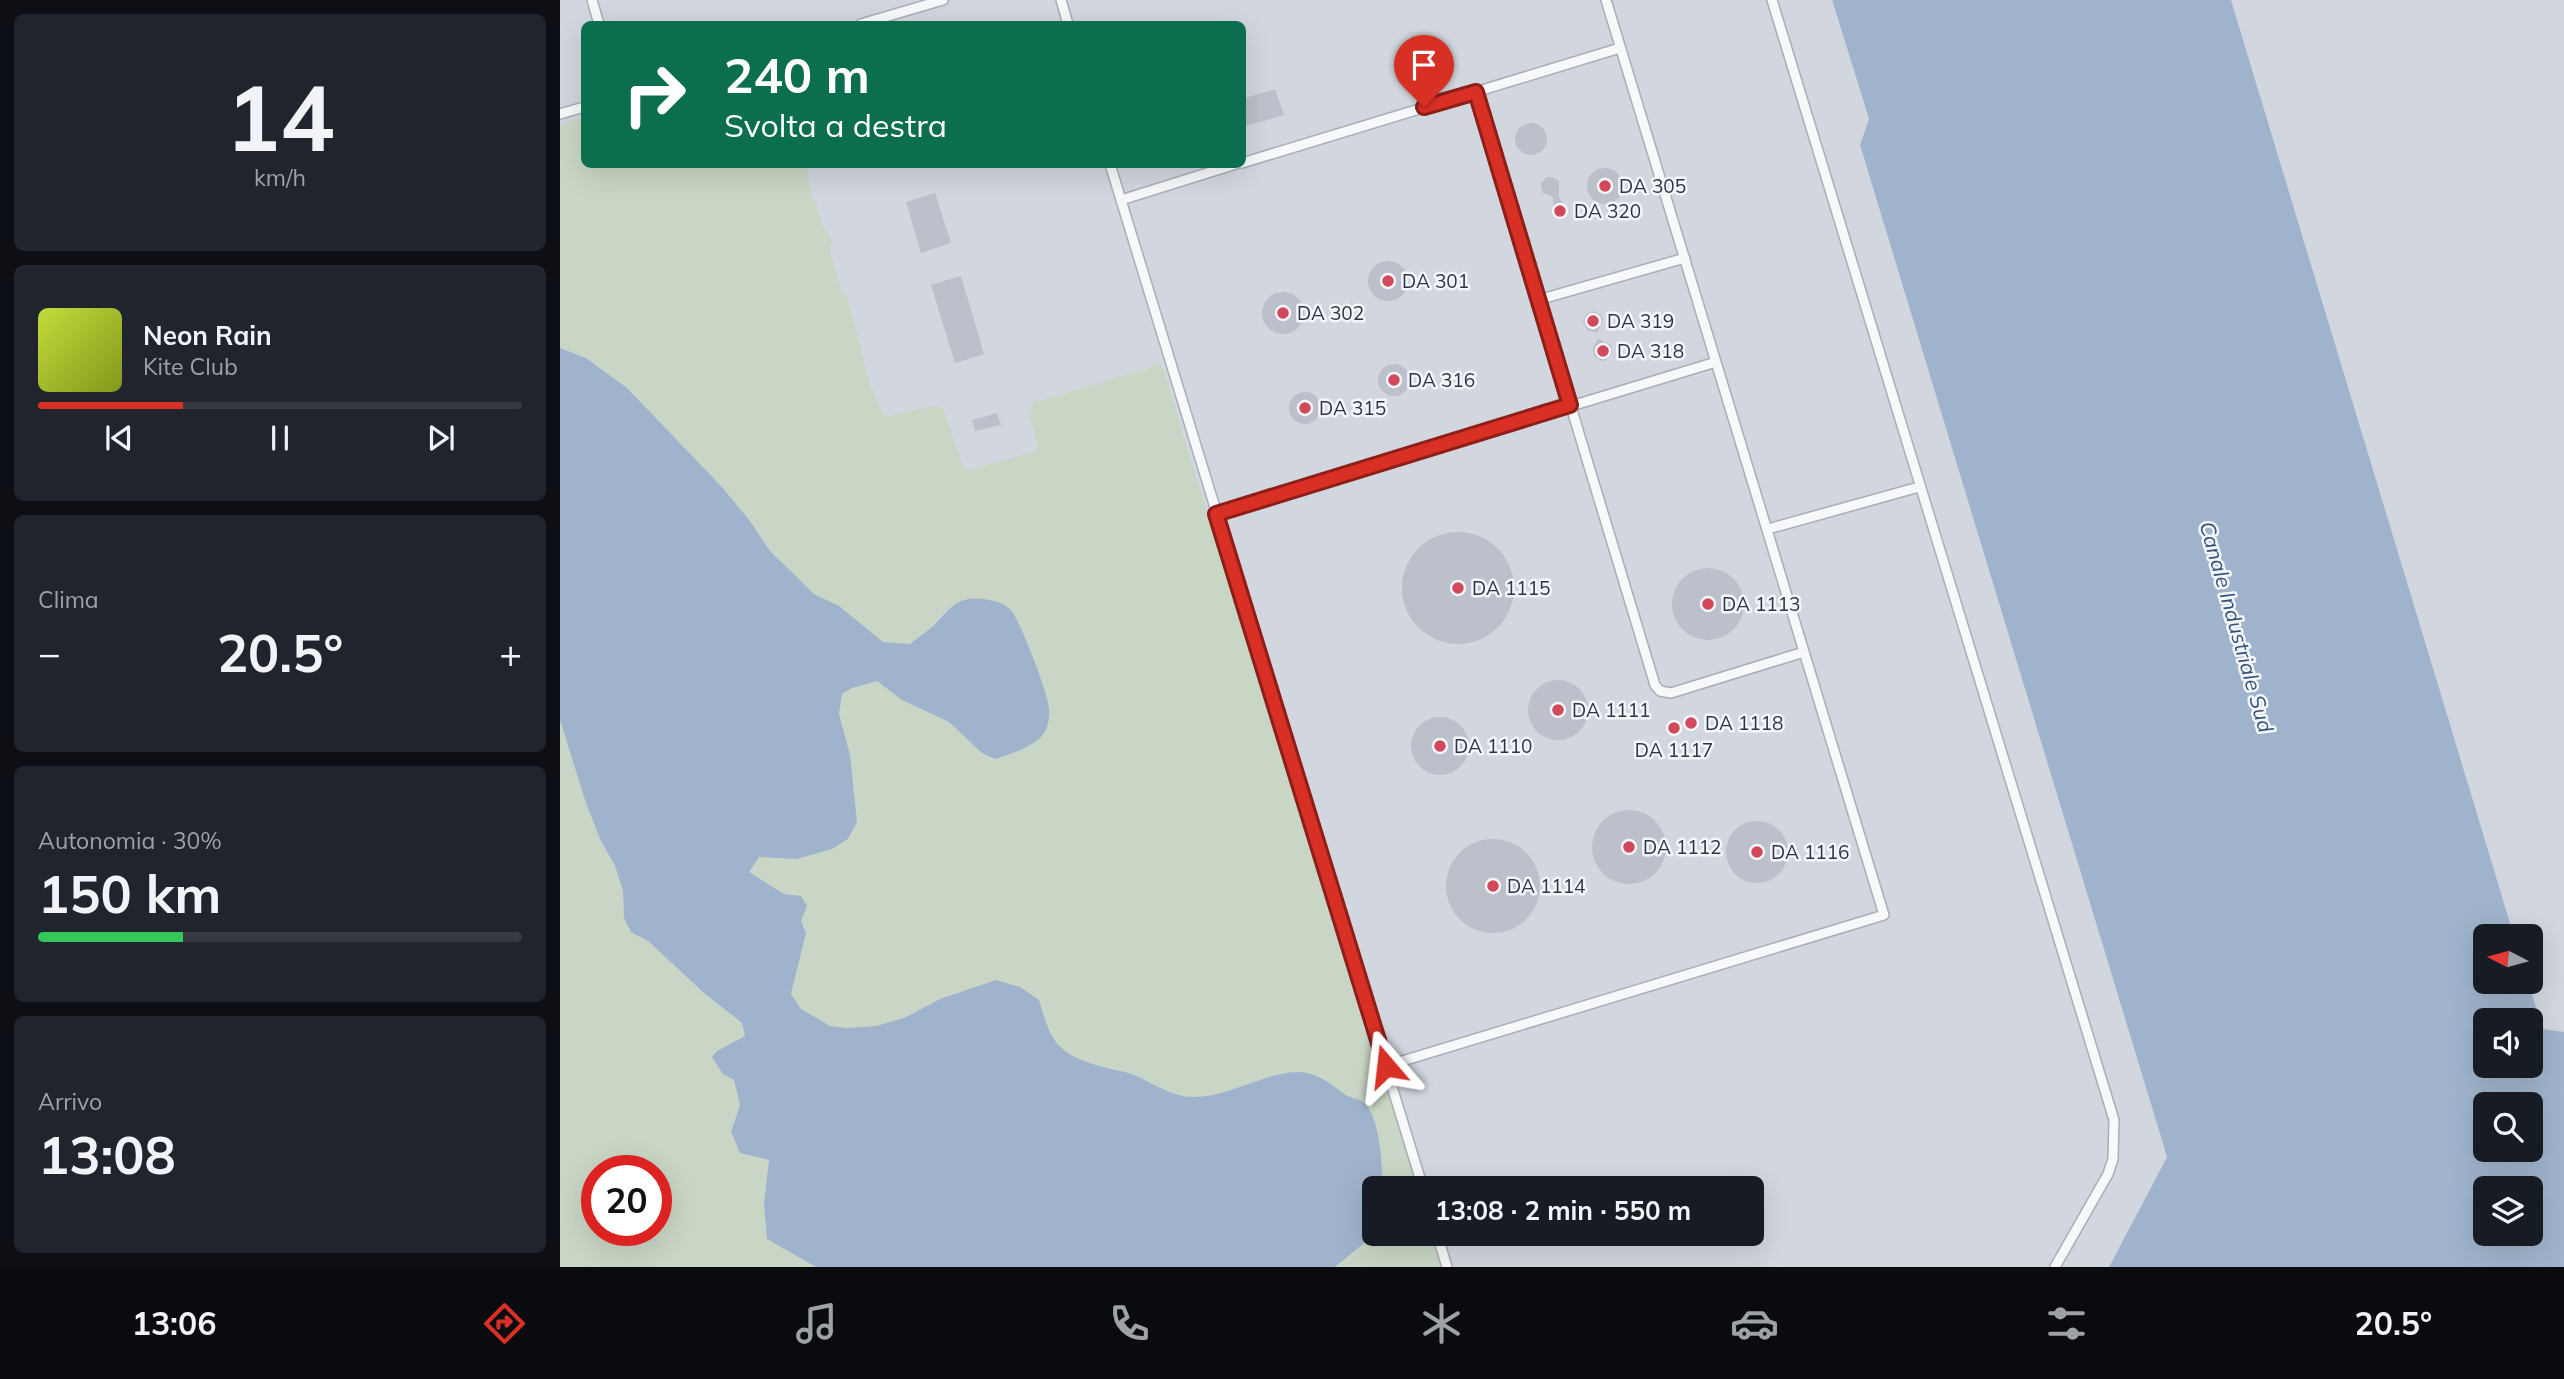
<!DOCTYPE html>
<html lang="it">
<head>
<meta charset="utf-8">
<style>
	body { margin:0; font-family:Mulish,sans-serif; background:#20242c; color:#f1f3f6; height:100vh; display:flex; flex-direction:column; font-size:26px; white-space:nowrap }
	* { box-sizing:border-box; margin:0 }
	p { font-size:23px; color:#9ea1a6 }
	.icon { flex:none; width:38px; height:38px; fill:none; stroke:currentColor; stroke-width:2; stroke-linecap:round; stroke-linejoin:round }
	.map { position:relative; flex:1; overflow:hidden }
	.sheet { display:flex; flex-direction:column; gap:14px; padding:14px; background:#0d0f14; width:560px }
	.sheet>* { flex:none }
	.hud { position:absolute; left:21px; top:21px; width:665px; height:147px; border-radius:10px; box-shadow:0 7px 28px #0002; background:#0b6e4f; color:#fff; overflow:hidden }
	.needle { width:46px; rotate:276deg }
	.controls { position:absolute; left:1913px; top:924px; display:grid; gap:14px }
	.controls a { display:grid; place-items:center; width:70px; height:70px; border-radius:10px; background:#171b24; box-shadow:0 7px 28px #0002; font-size:35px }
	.speed { position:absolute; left:21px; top:1155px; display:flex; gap:14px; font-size:35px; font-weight:700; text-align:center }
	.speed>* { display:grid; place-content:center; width:91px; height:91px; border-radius:50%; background:#171b24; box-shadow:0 7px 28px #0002; line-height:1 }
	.speed .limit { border:10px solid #d22; background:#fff; color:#111 }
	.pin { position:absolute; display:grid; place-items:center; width:60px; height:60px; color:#fff; margin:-72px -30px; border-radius:50% 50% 50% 0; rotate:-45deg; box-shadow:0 0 7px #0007 }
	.pin .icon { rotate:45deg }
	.me { position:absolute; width:77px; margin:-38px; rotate:343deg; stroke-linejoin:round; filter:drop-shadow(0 0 5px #0008) }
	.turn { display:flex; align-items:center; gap:24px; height:147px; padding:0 28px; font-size:32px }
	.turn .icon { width:91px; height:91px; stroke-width:2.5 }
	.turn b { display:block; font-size:49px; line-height:60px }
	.big { font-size:52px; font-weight:700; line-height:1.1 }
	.sheet .card { flex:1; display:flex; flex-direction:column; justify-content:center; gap:10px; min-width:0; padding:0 24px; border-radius:10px; background:#20242c }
	.sheet .dial { align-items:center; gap:0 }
	.dial b { font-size:91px; line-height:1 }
	.song { display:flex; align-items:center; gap:21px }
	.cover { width:84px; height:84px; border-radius:10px; background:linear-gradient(135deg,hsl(70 70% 55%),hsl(70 70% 35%)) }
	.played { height:7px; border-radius:4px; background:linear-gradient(90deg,#d93025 30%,#363941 30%) }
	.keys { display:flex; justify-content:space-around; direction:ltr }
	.heat { display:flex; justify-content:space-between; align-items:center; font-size:38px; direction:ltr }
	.charge { height:10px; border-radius:5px; background:linear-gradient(90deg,#34c759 30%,#363941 0) }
	.trip { position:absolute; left:802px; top:1176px; width:402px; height:70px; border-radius:10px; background:#171b24; box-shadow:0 7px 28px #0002; font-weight:700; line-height:70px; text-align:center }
	.dock { display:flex; height:112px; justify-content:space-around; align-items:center; background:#090b0e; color:#9ea1a6 }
	.dock .icon { width:49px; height:49px }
	.dock .selected { color:#d93025 }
	.dock b { font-size:32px; color:#f1f3f6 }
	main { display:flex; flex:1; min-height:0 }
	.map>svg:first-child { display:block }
	.built { fill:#d2d6de; fill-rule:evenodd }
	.green { fill:#c9d6c5; fill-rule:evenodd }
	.water { fill:#9fb4cc; fill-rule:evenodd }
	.building { fill:#bbc0ca }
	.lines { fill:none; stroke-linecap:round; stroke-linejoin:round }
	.lane-casing { stroke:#a9aeb7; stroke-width:12 }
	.lane { stroke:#f7f8fa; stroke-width:9 }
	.route-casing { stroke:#8d1f18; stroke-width:18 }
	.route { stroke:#d93025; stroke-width:12 }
	.poi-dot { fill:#d1495b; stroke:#f4f6f9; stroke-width:2.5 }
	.labels { text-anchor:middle; stroke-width:5; stroke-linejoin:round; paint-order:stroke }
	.poi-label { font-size:19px; fill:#2b3445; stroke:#f4f6f9; text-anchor:start }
	.water-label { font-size:21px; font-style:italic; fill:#34527a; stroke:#f4f6f9 }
</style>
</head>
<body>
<main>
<section class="sheet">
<div class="card dial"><b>14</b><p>km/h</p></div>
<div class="card">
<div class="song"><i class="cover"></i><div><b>Neon Rain</b><p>Kite Club</p></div></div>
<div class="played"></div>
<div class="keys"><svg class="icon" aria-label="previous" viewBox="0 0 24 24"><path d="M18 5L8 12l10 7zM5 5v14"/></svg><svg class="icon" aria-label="pause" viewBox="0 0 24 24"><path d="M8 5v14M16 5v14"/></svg><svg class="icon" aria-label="next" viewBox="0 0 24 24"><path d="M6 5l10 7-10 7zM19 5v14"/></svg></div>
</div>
<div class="card"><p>Clima</p>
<div class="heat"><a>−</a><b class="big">20.5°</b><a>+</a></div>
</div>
<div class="card"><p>Autonomia · 30%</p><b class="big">150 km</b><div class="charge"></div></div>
<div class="card"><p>Arrivo</p><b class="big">13:08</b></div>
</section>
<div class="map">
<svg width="2004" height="1267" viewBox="0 0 2004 1267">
	<rect width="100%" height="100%" fill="#e4e7ec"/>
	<path class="built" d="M0,0H1272L1309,119L1300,145L1607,1157L1549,1267H0ZM24,24H682V164H24ZM37,1171H96V1230H37ZM814,1188H1192V1234H814Z
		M1671,0H2004V1032L1983,1029L1968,982H1970V936H1954Z"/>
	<path class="green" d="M24,117V164L246,165L251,198L255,200L262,226L272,241L270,251L282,294L287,296L308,378L323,414L328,416L373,406L383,408L403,467L407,471L476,451L478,444L469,415L471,413L473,403L592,367L594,363L603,368L812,1054L824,1077L857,1188H822C823,1169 820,1114 803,1102C797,1098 789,1098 783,1093C770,1083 755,1071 736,1072C701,1073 671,1096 634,1097C612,1097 593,1083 574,1075C565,1071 553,1070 543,1067C496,1054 493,1044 479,1000L460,987L436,980L380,999L344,1018L316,1026L287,1028L270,1026L241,1009L231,994L246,933L241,921L243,913L234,894H224L189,872L199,857L237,859L297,822L290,755L279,714L282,694L292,688L317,681L342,700L389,722L422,753L489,709L461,627L386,609L372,627L350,644L323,642L279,607L254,594L210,551L190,521L162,487L67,388L26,358L0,347V125Z
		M0,720L26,803L40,839L55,866L63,891L64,918L71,932L88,941L144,993L183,1024L186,1036L157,1051L163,1074L174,1079L180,1105L173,1121L180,1153L209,1160L204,1204L207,1239L256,1267H0ZM37,1171H96V1230H37Z
		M814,1230V1234H872L882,1267H775L803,1244Z"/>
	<path class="water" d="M1272,0H1671L1954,936H1925V982H1968L1983,1029L2004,1032V1267H1549L1607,1157L1300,145L1309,119ZM1925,1020H1970V1066H1925ZM1925,1104H1970V1150H1925ZM1925,1188H1970V1234H1925Z
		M0,348L26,358L67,388L162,487L190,521L210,551L254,594L279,606L323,642L350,644C357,638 365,633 372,627C384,616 391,602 409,599C421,597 442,601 450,609C459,617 489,696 489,709C490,714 488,726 486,730C478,746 450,754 435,759L422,753L389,722L342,700L317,681L292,688L282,694L279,714L290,755L297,822L288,839L272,849L237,859L199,857L189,872L224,894L241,896L247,906L241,921L246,933L231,994L241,1009L270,1026L287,1028L316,1026L344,1018L380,999L436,980L460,987L479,1000C492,1044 497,1054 543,1067C553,1070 565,1071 574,1075C593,1083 612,1097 634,1097C671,1096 701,1074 736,1072C755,1071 770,1083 783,1093C789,1098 797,1098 803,1102C820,1114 823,1169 822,1188H814V1230L803,1244L775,1267H256L207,1239L204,1204L209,1160L180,1153L171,1132L180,1105L174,1080L163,1074L152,1057L157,1051L185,1036L182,1023L144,993L88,941L71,932L64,918L63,891L55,866L40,839L26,803L0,720Z"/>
	<path class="building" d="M715,89L724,115L682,127V99Z
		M955 139a16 16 0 1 1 32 0a16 16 0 1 1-32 0Z
		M1027 186a18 18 0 1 1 36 0a18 18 0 1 1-36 0Z
		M987,177H992L999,181V198L1008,210L1003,219L993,216V197L982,192L981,183Z
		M375,193L391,243L361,253L346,202Z
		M808 281a20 20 0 1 1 40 0a20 20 0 1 1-40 0Z
		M401,276L424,354L395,363L371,285Z
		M702 313a21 21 0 1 1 42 0a21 21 0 1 1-42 0Z
		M1034,311L1041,315L1043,320L1037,333L1027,330L1023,322L1026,314Z
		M1038,339L1051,345L1052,354L1046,360L1042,361L1034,356L1033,348Z
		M818 380a16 16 0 1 1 32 0a16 16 0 1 1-32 0Z
		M729 408a16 16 0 1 1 32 0a16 16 0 1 1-32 0Z
		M437,413L441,425L415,431L412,420Z
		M842 588a56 56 0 1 1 112 0a56 56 0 1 1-112 0Z
		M1112 604a36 36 0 1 1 72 0a36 36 0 1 1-72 0Z
		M968 710a30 30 0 1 1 60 0a30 30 0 1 1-60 0Z
		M851 746a29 29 0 1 1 58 0a29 29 0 1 1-58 0Z
		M1032 847a37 37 0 1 1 74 0a37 37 0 1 1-74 0Z
		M1166 852a31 31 0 1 1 62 0a31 31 0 1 1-62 0Z
		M886 886a47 47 0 1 1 94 0a47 47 0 1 1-94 0Z"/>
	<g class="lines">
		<g class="lane-casing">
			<path id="lane" d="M32,0L39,24
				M501,0L508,24
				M1212,0L1554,1120L1553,1159L1548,1174L1495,1267
				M301,24L383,0
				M916,92L1095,685L1100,691L1111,693L1244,652
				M0,114L24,107
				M682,163L1060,48
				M550,164L863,1188
				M561,200L676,164
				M978,300L1125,258
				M656,514L1156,362
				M1208,529L1359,487
				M826,1066L1324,915L1046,0
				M877,1234L887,1267"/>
		</g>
		<use href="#lane" class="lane"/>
	</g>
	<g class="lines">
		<g class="route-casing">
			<path id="route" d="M826,1066L656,514L1010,405L916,92L864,107"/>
		</g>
		<use href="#route" class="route"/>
	</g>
	<g class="poi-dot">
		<circle cx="1045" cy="186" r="7"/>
		<circle cx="1000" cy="211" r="7"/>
		<circle cx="828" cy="281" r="7"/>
		<circle cx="723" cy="313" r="7"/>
		<circle cx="1033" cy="321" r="7"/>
		<circle cx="1043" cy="351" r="7"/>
		<circle cx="834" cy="380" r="7"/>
		<circle cx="745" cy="408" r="7"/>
		<circle cx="898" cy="588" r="7"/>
		<circle cx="1148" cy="604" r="7"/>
		<circle cx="998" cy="710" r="7"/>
		<circle cx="1131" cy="723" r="7"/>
		<circle cx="1114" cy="728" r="7"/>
		<circle cx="880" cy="746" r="7"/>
		<circle cx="1069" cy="847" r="7"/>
		<circle cx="1197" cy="852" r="7"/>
		<circle cx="933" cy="886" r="7"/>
	</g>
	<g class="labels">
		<g class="poi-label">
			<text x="1059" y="193">DA 305</text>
			<text x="1014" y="218">DA 320</text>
			<text x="842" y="288">DA 301</text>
			<text x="737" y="320">DA 302</text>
			<text x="1047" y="328">DA 319</text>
			<text x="1057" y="358">DA 318</text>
			<text x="848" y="387">DA 316</text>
			<text x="759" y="415">DA 315</text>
			<text x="912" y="595">DA 1115</text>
			<text x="1162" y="611">DA 1113</text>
			<text x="1012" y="717">DA 1111</text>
			<text x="1145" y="730">DA 1118</text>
			<text x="894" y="753">DA 1110</text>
			<text x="1114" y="757" text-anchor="middle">DA 1117</text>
			<text x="1083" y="854">DA 1112</text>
			<text x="1211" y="859">DA 1116</text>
			<text x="947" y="893">DA 1114</text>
		</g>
		<g class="water-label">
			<text transform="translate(1676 627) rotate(74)" y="7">Canale Industriale Sud</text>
		</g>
	</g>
</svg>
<div class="controls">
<a><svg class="needle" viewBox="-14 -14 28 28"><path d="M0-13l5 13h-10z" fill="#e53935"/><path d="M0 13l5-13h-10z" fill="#9ea1a6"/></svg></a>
<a><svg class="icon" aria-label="sound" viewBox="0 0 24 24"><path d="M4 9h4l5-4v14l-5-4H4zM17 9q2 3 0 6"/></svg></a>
<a><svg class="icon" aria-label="search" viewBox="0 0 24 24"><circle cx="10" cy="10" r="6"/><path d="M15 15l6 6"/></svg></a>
<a><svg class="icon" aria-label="layers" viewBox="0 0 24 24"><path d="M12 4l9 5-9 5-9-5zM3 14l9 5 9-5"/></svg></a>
</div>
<div class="speed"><div class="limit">20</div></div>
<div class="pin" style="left:864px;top:107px;background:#d93025"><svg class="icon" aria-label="arrive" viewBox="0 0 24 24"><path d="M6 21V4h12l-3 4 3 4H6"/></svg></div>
<svg class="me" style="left:826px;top:1066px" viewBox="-20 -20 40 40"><path d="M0-17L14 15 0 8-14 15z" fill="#d93025" stroke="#fff" stroke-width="4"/></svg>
<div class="trip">13:08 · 2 min · 550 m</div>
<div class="hud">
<div class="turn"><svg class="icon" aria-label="right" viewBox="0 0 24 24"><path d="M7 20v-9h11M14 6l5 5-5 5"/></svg><div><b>240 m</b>Svolta a destra</div></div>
</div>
</div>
</main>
<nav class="dock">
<b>13:06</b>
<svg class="icon selected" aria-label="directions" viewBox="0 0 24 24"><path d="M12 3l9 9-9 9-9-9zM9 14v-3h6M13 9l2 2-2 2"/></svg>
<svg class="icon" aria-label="music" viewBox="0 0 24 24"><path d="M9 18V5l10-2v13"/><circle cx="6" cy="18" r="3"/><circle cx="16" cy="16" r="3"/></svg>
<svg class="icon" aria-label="phone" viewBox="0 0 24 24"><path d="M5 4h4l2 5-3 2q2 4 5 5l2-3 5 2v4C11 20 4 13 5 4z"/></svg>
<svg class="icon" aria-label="climate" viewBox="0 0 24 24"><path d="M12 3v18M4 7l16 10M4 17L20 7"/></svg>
<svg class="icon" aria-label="car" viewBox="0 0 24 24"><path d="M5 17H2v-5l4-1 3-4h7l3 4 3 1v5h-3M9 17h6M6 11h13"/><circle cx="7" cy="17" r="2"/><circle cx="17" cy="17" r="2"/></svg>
<svg class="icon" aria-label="filters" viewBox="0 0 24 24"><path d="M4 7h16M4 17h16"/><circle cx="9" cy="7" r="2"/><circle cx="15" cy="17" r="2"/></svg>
<b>20.5°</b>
</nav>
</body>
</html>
